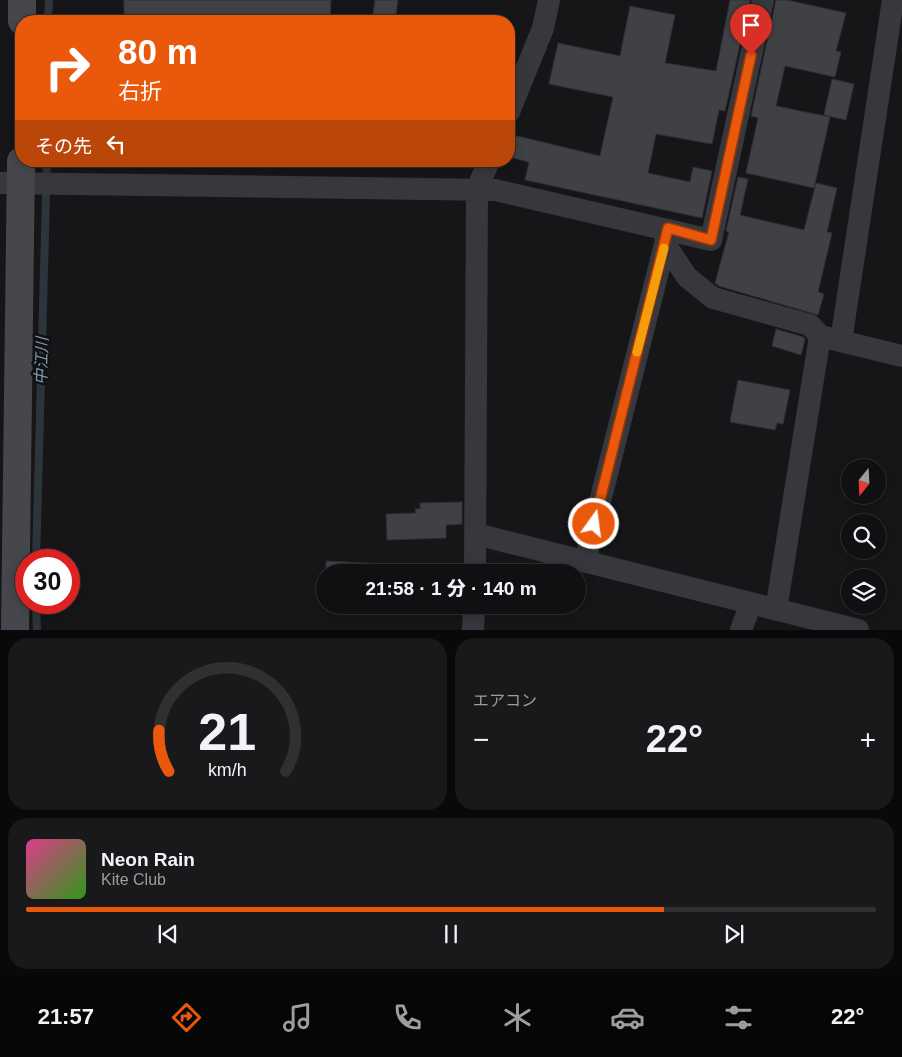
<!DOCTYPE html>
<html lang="ja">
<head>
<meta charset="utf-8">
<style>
	body { margin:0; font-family:Helvetica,"Noto Sans JP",sans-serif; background:#19191b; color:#f1f3f6; height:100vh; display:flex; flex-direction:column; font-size:19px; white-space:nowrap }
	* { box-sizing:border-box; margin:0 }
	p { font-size:16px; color:#9c9d9f }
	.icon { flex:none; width:28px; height:28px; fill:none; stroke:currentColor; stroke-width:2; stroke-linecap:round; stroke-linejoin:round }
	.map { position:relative; height:630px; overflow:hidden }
	.sheet { display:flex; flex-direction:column; gap:8px; padding:8px; background:#09090a; flex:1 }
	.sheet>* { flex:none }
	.banner { position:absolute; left:15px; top:15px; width:500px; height:152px; border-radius:20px; box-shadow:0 2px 12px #0003,0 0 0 1px #303032; background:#ea580c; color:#fff; overflow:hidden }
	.needle { width:32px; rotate:198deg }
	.tools { position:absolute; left:841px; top:459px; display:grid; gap:10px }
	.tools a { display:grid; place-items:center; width:45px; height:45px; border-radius:50%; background:#101012; box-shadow:0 2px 12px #0003,0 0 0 1px #303032; font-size:25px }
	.speed { position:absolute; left:15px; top:549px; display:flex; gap:10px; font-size:25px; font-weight:700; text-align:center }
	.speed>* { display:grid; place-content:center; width:65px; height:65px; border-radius:50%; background:#101012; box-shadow:0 2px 12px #0003,0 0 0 1px #303032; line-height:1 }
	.speed .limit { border:8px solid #d22; background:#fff; color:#111 }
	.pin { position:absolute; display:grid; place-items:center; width:42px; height:42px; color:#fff; margin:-51px -21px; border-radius:50% 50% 50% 0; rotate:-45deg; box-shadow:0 0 5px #0007 }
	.pin .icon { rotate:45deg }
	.me { position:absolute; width:55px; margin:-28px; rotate:14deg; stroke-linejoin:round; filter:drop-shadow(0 0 4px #0008) }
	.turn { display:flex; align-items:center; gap:18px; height:105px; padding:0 20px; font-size:22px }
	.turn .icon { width:65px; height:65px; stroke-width:2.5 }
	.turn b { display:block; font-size:35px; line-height:42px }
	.then { display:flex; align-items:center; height:48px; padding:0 20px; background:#0003; gap:10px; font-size:19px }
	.big { font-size:38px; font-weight:800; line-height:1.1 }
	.sheet .widget { flex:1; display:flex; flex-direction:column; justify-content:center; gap:8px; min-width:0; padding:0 18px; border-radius:20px; background:#19191b }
	.sheet .dial { align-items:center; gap:0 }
	.dial svg { height:130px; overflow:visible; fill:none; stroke:#303032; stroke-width:7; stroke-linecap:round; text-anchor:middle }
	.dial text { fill:#f1f3f6; stroke:none }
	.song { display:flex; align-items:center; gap:15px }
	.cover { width:60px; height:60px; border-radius:8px; background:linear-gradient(135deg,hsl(330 70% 55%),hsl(110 70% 35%)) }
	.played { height:5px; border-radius:2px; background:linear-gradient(90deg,#ea580c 75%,#303032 75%) }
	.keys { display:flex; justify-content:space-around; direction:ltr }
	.heat { display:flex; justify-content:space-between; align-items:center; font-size:28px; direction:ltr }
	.sheet .tiles { flex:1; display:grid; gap:8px; grid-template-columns:1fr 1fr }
	.widget:last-child { grid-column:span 2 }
	.trip { position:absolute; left:316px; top:564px; width:270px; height:50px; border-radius:25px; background:#101012; box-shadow:0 2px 12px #0003,0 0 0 1px #303032; font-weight:800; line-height:50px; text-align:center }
	.tab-bar { display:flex; height:80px; justify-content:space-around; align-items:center; background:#060607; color:#9c9d9f }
	.tab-bar .icon { width:35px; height:35px }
	.tab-bar .current { color:#ea580c }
	.tab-bar b { font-size:22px; color:#f1f3f6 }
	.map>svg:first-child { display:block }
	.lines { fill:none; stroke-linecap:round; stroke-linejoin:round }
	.stream { stroke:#2c353c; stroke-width:8 }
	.building { fill:#404145; stroke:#303034 }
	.street { stroke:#37383d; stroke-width:22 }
	.secondary { stroke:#45474d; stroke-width:28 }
	.route-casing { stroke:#983908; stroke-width:12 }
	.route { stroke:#ea580c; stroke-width:9 }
	.slow { stroke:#f59e0b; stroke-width:9 }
	.labels { text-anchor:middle; stroke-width:5; stroke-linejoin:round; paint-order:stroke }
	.water-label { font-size:16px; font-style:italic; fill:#7f9bb3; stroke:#111113 }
</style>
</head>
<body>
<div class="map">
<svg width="902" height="630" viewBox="0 0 902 630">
	<rect width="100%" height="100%" fill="#161618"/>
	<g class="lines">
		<path class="stream" d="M48,21L49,0
			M36,560L47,161
			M36,602L37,630"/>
	</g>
	<path class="building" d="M124,0H331L330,21H124Z
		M375,0H398L395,21H372Z
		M730,0H750L725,111L719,110L712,144L656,134L648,173L690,182L693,167L712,171L702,218L525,180L529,162L509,157V134L600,156L613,97L549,84L558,43L620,56L630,6L675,15L665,63L716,71Z
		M776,0H787L846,13L836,51L841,52L835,77L785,66L776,106L830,117L814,188L746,173L758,118L751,116Z
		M832,79L854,84L846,120L824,115Z
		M738,177L748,179L740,215L804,230L816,183L837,188L827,232L832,233L818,292L824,294L818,315L719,286L715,283L729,232L726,231Z
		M776,329L803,337L805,339L801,355L772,346Z
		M738,380L790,390L783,424L777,423L775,430L730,422Z
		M462,502V524L446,525V538L387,540L386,514L416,513L415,509H420V503Z
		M326,561L404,565V572H326Z
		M325,586V605H403V610L324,607Z"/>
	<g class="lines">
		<path class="street" d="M509,112L543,28L549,0
			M0,183L495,190L711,240L763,0
			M666,236L665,244L687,277L713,298L810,325L820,336L902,356
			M841,341L893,0
			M476,534L858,630
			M585,561L665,244
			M475,572L477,189L489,161
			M776,610L820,336
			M473,630L474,605
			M741,630L751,603"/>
		<path class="secondary" d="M22,21V0
			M15,630L21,161"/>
	</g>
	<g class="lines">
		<g class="route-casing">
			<path id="route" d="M594,524L668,228L711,240L751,55"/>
		</g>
		<use href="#route" class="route"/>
		<path class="slow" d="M637,352L664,248"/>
	</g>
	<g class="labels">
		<g class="water-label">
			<text transform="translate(41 361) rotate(-88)" y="6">中江川</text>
		</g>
	</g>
</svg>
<div class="tools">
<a><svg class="needle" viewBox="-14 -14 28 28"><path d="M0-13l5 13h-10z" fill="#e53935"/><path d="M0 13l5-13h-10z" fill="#9c9d9f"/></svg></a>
<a><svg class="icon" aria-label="search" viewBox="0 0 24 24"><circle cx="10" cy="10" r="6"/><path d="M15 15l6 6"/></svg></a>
<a><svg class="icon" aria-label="layers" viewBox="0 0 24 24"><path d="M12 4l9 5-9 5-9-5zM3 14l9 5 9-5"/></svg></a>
</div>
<div class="speed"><div class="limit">30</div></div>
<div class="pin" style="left:751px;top:55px;background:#d93025"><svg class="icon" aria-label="arrive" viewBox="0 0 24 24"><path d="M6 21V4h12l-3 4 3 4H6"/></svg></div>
<svg class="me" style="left:594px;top:524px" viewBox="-20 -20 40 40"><circle r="17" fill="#ea580c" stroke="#fff" stroke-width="3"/><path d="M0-11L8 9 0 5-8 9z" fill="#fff"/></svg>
<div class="trip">21:58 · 1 分 · 140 m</div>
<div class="banner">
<div class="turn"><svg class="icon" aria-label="right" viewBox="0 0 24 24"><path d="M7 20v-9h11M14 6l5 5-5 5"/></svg><div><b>80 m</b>右折</div></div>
<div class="then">その先<svg class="icon" aria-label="left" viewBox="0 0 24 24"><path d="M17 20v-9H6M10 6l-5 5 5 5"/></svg></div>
</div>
</div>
<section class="sheet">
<div class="tiles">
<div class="widget dial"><svg viewBox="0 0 100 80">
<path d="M14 69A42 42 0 1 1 86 69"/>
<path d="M14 69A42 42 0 0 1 8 44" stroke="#ea580c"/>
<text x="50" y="56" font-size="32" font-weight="700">21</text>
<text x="50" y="72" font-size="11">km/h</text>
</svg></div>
<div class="widget"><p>エアコン</p>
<div class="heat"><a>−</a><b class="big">22°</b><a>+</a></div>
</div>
<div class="widget">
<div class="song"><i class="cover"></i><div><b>Neon Rain</b><p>Kite Club</p></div></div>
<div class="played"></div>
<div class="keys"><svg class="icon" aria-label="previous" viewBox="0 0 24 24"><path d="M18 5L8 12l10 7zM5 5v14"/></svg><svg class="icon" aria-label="pause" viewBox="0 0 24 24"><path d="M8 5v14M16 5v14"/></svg><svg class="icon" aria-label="next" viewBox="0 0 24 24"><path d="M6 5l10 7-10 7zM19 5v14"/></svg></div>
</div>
</div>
</section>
<nav class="tab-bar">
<b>21:57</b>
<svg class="icon current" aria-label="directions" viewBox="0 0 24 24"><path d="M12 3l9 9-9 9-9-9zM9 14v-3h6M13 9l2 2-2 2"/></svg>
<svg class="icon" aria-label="music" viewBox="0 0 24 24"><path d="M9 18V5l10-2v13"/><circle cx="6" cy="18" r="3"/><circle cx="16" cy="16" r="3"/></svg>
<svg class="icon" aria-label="phone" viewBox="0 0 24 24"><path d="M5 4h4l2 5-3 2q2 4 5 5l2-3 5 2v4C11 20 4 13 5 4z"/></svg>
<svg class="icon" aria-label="climate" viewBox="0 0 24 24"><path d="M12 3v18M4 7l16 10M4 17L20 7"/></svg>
<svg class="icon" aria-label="car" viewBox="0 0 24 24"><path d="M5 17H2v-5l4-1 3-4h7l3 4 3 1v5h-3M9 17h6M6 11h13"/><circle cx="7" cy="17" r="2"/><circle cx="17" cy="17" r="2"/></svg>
<svg class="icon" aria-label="filters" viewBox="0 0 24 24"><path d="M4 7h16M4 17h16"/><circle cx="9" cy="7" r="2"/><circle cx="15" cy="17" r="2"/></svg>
<b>22°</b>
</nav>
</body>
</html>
